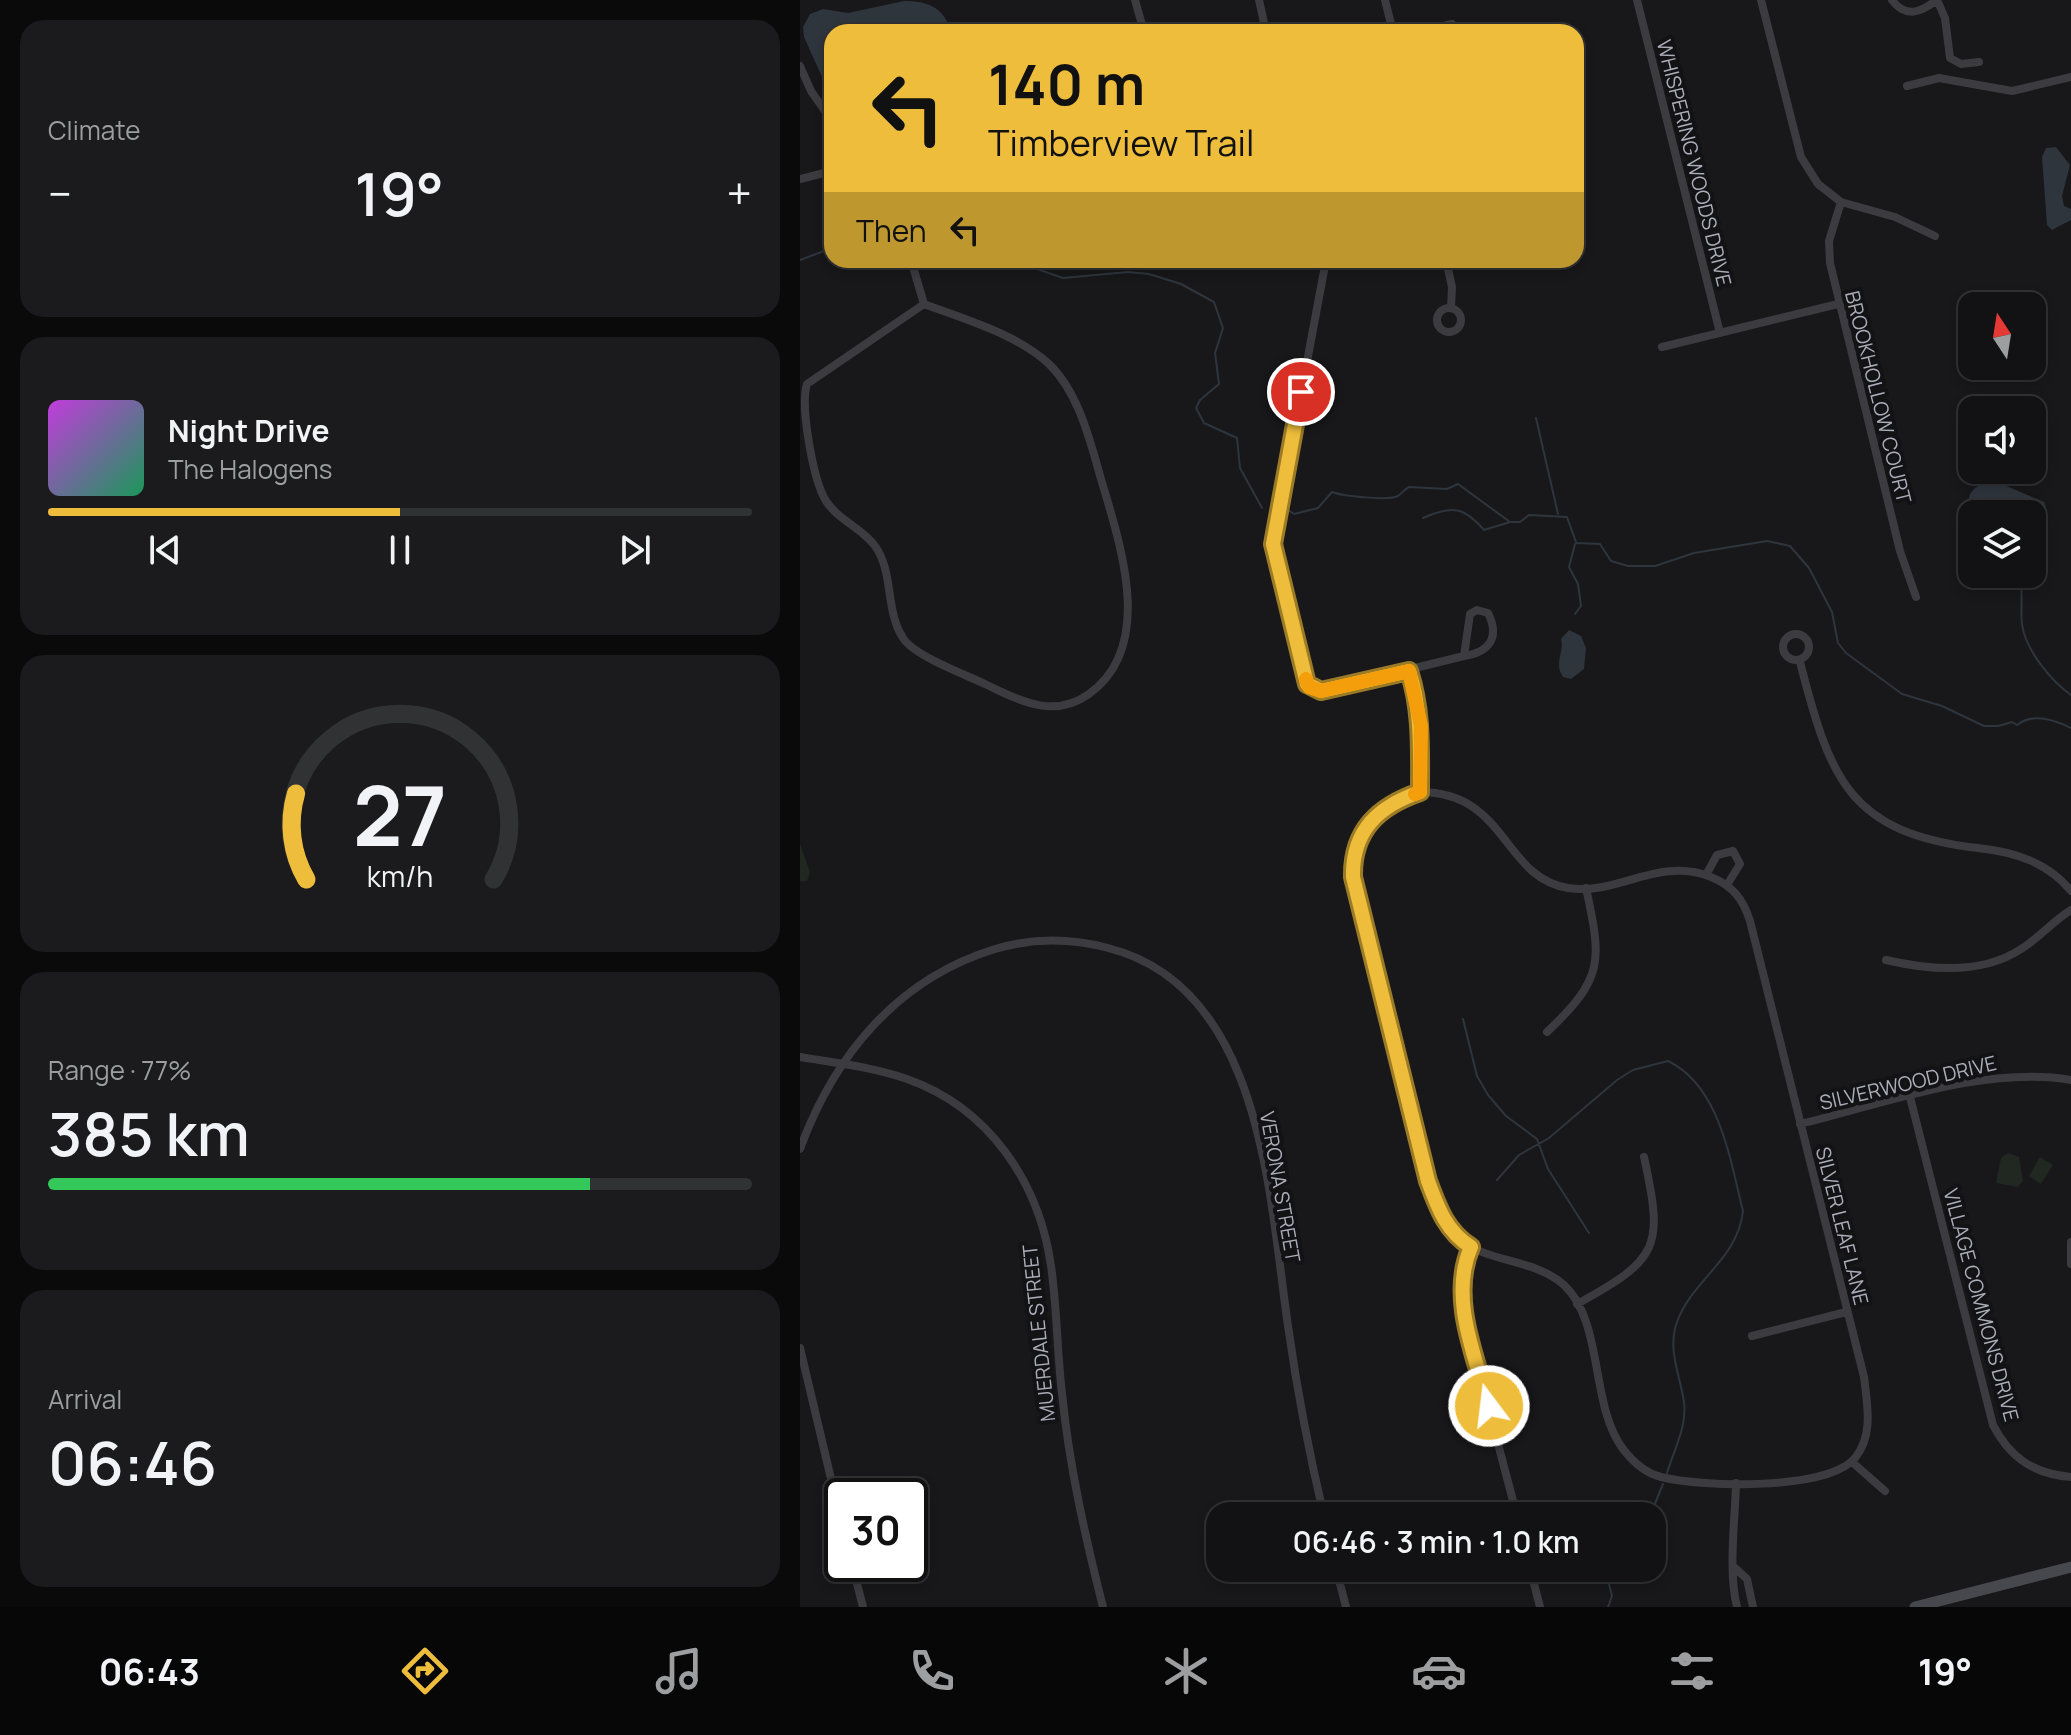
<!DOCTYPE html>
<html lang="en">
<head>
<meta charset="utf-8">
<style>
	body { margin:0; font-family:Manrope,sans-serif; background:#1b1b1d; color:#f1f3f6; height:100vh; display:flex; flex-direction:column; font-size:30px; white-space:nowrap }
	* { box-sizing:border-box; margin:0 }
	p { font-size:26px; color:#9c9ea0 }
	.icon { flex:none; width:44px; height:44px; fill:none; stroke:currentColor; stroke-width:2; stroke-linecap:round; stroke-linejoin:round }
	.map { position:relative; flex:1; overflow:hidden }
	.details { display:flex; flex-direction:column; gap:20px; padding:20px; background:#0a0a0b; width:800px }
	.details>* { flex:none }
	.hud { position:absolute; left:24px; top:24px; width:760px; height:244px; border-radius:24px; box-shadow:0 4px 12px #0003,0 0 0 2px #313234; background:#eebd3b; color:#111; overflow:hidden }
	.needle { width:52px; rotate:348deg }
	.fabs { position:absolute; left:1158px; top:292px; display:grid; gap:16px }
	.fabs a { display:grid; place-items:center; width:88px; height:88px; border-radius:16px; background:#121214; box-shadow:0 4px 12px #0003,0 0 0 2px #313234; font-size:40px }
	.speed { position:absolute; left:24px; top:1478px; display:flex; gap:16px; font-size:40px; font-weight:700; text-align:center }
	.speed>* { display:grid; place-content:center; width:104px; height:104px; border-radius:50%; background:#121214; box-shadow:0 4px 12px #0003,0 0 0 2px #313234; line-height:1 }
	.speed .limit { border:4px solid #111; border-radius:12px; background:#fff; color:#111 }
	.pin { position:absolute; display:grid; place-items:center; width:68px; height:68px; color:#fff; margin:-34px; border:4px solid #fff; border-radius:50%; box-shadow:0 2px 8px #0007 }
	.me { position:absolute; width:88px; margin:-44px; rotate:345deg; stroke-linejoin:round; filter:drop-shadow(0 0 6px #0008) }
	.turn { display:flex; align-items:center; gap:28px; height:168px; padding:0 32px; font-size:36px }
	.turn .icon { width:104px; height:104px; stroke-width:2.5 }
	.turn b { display:block; font-size:56px; line-height:68px }
	.then { display:flex; align-items:center; height:76px; padding:0 32px; background:#0003; gap:16px; font-size:30px }
	.big { font-size:60px; font-weight:600; line-height:1.1 }
	.details .card { flex:1; display:flex; flex-direction:column; justify-content:center; gap:12px; min-width:0; padding:0 28px; border-radius:24px; background:#1b1b1d }
	.details .dial { align-items:center; gap:0 }
	.dial svg { height:208px; overflow:visible; fill:none; stroke:#313234; stroke-width:7; stroke-linecap:round; text-anchor:middle }
	.dial text { fill:#f1f3f6; stroke:none }
	.song { display:flex; align-items:center; gap:24px }
	.cover { width:96px; height:96px; border-radius:12px; background:linear-gradient(135deg,hsl(290 70% 55%),hsl(150 70% 35%)) }
	.played { height:8px; border-radius:4px; background:linear-gradient(90deg,#eebd3b 50%,#313234 50%) }
	.keys { display:flex; justify-content:space-around; direction:ltr }
	.heat { display:flex; justify-content:space-between; align-items:center; font-size:44px; direction:ltr }
	.charge { height:12px; border-radius:6px; background:linear-gradient(90deg,#34c759 77%,#313234 0) }
	.trip { position:absolute; left:406px; top:1502px; width:460px; height:80px; border-radius:24px; background:#121214; box-shadow:0 4px 12px #0003,0 0 0 2px #313234; font-weight:600; line-height:80px; text-align:center }
	.tabs { display:flex; height:128px; justify-content:space-around; align-items:center; background:#070708; color:#9c9ea0 }
	.tabs .icon { width:56px; height:56px }
	.tabs .on { color:#eebd3b }
	.tabs b { font-size:36px; color:#f1f3f6 }
	main { display:flex; flex:1; min-height:0 }
	.map>svg:first-child { display:block }
	.green { fill:#202821 }
	.water { fill:#2e353d }
	.lines { fill:none; stroke-linecap:round; stroke-linejoin:round }
	.stream { stroke:#2e353d; stroke-width:2 }
	.street { stroke:#3b3b40; stroke-width:8 }
	.secondary { stroke:#47484e; stroke-width:11 }
	.route-casing { stroke:#9b7b26; stroke-width:20 }
	.route { stroke:#eebd3b; stroke-width:14 }
	.slow { stroke:#f59e0b; stroke-width:14 }
	.labels { text-anchor:middle; stroke-width:8; stroke-linejoin:round; paint-order:stroke }
	.street-label { font-size:20px; fill:#aaaeb9; stroke:#131215 }
</style>
</head>
<body>
<main>
<section class="details">
<div class="card"><p>Climate</p>
<div class="heat"><a>−</a><b class="big">19°</b><a>+</a></div>
</div>
<div class="card">
<div class="song"><i class="cover"></i><div><b>Night Drive</b><p>The Halogens</p></div></div>
<div class="played"></div>
<div class="keys"><svg class="icon" aria-label="previous" viewBox="0 0 24 24"><path d="M18 5L8 12l10 7zM5 5v14"/></svg><svg class="icon" aria-label="pause" viewBox="0 0 24 24"><path d="M8 5v14M16 5v14"/></svg><svg class="icon" aria-label="next" viewBox="0 0 24 24"><path d="M6 5l10 7-10 7zM19 5v14"/></svg></div>
</div>
<div class="card dial"><svg viewBox="0 0 100 80">
<path d="M14 69A42 42 0 1 1 86 69"/>
<path d="M14 69A42 42 0 0 1 10 36" stroke="#eebd3b"/>
<text x="50" y="56" font-size="32" font-weight="700">27</text>
<text x="50" y="72" font-size="11">km/h</text>
</svg></div>
<div class="card"><p>Range · 77%</p><b class="big">385 km</b><div class="charge"></div></div>
<div class="card"><p>Arrival</p><b class="big">06:46</b></div>
</section>
<div class="map">
<svg width="1271" height="1607" viewBox="0 0 1271 1607">
	<rect width="100%" height="100%" fill="#18181a"/>
	<path class="green" d="M0,844L10,872L7,881H0Z
		M1208,1153L1219,1157L1223,1181L1218,1187L1196,1183L1201,1158Z
		M1240,1157L1253,1165L1241,1184L1229,1176Z"/>
	<path class="water" d="M104,1C128,1 144,7 151,32H32V99L4,37L3,27L10,14L23,9L48,13Z
		M1256,147L1270,165L1262,196L1264,206L1271,209V220L1252,230L1247,225L1242,157L1246,148Z
		M1192,480L1244,502L1246,507L1232,514H1172V518C1164,497 1169,487 1192,480Z
		M769,630L781,636L786,648L784,669L771,679L763,677C753,662 765,652 761,639Z"/>
	<g class="lines">
		<path class="stream" d="M0,260L32,248
			M211,260L263,278L328,272L349,274L381,284L414,302L423,328L415,353L419,384L400,400L396,408L404,423L437,438L440,468L462,508
			M736,418L758,514
			M488,510L494,514L518,508L532,492C542,496 588,501 598,496C602,493 605,489 609,487L647,489L658,484L710,522H720L729,515L767,517L776,542
			M623,518C653,505 664,507 684,530L710,522
			M776,543L800,544L811,561L828,566H855L894,553L967,541L990,546L1009,568L1032,612L1038,643L1046,653L1102,694L1142,706L1184,726H1198L1212,722L1217,725C1233,712 1255,720 1271,728
			M1219,574C1224,593 1220,608 1222,624C1225,649 1251,681 1271,695
			M775,614L781,606L778,584L769,567L775,544
			M663,1019L677,1076L688,1095L706,1116L737,1139L748,1169L789,1233
			M697,1180L719,1155L749,1138L817,1080L833,1070L868,1061C920,1086 930,1160 943,1211C938,1259 892,1280 877,1322C867,1350 880,1374 884,1402C887,1428 874,1449 867,1473
			M850,1516L863,1484
			M805,1568L812,1596L808,1607"/>
		<path class="street" d="M335,0L344,32
			M459,0L466,32
			M585,0L593,32
			M837,0L920,333
			M961,0L1001,157L1018,184L1041,202L1095,217L1135,236
			M1092,0C1106,19 1121,12 1137,0
			M1137,0L1145,18L1150,58L1161,64L1179,62
			M618,32L652,24
			M0,66L11,91L32,121
			M1107,86L1139,78L1212,91L1271,77
			M0,179L32,171
			M1041,202L1029,241L1030,263L1100,551L1116,597
			M111,260L124,304
			M526,260L473,544L507,684L521,691L664,656L670,614L677,610L688,613C700,637 690,652 664,656
			M646,260L652,287L651,308
			M124,304C164,319 217,334 249,364C279,393 290,441 301,479C320,544 356,646 289,694C254,719 221,701 187,685C167,675 114,656 103,638C85,611 94,572 75,546C62,528 38,520 26,501C13,480 0,406 7,384Z
			M637 320a12 12 0 1 1 24 0a12 12 0 1 1-24 0Z
			M862,347L1038,304
			M983 647a13 13 0 1 1 26 0a13 13 0 1 1-26 0Z
			M1000,662C1030,779 1049,833 1178,848C1214,852 1248,862 1271,891
			M609,671L621,726L620,792
			M620,792C707,792 703,878 768,888C817,896 858,856 911,877C933,886 943,899 950,921L1064,1377C1067,1404 1074,1435 1055,1458C1027,1491 902,1487 861,1477C845,1473 833,1462 823,1449C790,1406 804,1322 764,1285C733,1257 684,1264 655,1235C641,1220 635,1200 628,1181L553,877C552,830 579,806 620,792Z
			M906,875L917,855L933,851L940,864L927,885
			M1086,960C1129,970 1182,975 1221,949C1239,938 1253,921 1271,910
			M747,1032C804,978 802,962 786,888
			M0,1057C36,1063 73,1067 107,1079C189,1108 239,1182 251,1266C257,1307 257,1351 262,1393C269,1465 285,1536 303,1607
			M1110,1097L1193,1425C1210,1458 1234,1474 1271,1477
			M1000,1124C1083,1104 1187,1065 1271,1080
			M0,1149C34,1056 97,979 195,949C232,938 270,938 308,948C463,987 469,1196 488,1326C497,1390 509,1453 524,1516
			M1271,1242V1264
			M671,1247L661,1276L666,1322L717,1516
			M777,1304C859,1259 864,1248 844,1157
			M952,1336L1046,1312
			M0,1348L42,1525
			M1052,1462L1085,1491
			M936,1483C935,1522 928,1571 937,1607
			M52,1564L63,1607
			M536,1568L546,1607
			M730,1568L740,1607
			M935,1568L947,1579L953,1607"/>
		<path class="secondary" d="M1115,1607L1271,1567"/>
	</g>
	<g class="lines">
		<g class="route-casing">
			<path id="route" d="M501,392L473,544L507,684L521,691L609,671C622,711 620,750 620,792C579,806 552,830 553,877L628,1181C638,1208 646,1231 671,1247C649,1297 675,1356 689,1406"/>
		</g>
		<use href="#route" class="route"/>
		<path class="slow" d="M506,679L509,687L521,691L609,671L621,726L620,792L615,794"/>
	</g>
	<g class="labels">
		<g class="street-label">
			<text transform="translate(894 163) rotate(76)" y="7">WHISPERING WOODS DRIVE</text>
			<text transform="translate(1078 397) rotate(76)" y="7">BROOKHOLLOW COURT</text>
			<text transform="translate(1108 1083) rotate(-13)" y="7">SILVERWOOD DRIVE</text>
			<text transform="translate(480 1187) rotate(80)" y="7">VERONA STREET</text>
			<text transform="translate(1042 1226) rotate(76)" y="7">SILVER LEAF LANE</text>
			<text transform="translate(1181 1305) rotate(75)" y="7">VILLAGE COMMONS DRIVE</text>
			<text transform="translate(239 1333) rotate(-96)" y="7">MUERDALE STREET</text>
		</g>
	</g>
</svg>
<div class="fabs">
<a><svg class="needle" viewBox="-14 -14 28 28"><path d="M0-13l5 13h-10z" fill="#e53935"/><path d="M0 13l5-13h-10z" fill="#9c9ea0"/></svg></a>
<a><svg class="icon" aria-label="sound" viewBox="0 0 24 24"><path d="M4 9h4l5-4v14l-5-4H4zM17 9q2 3 0 6"/></svg></a>
<a><svg class="icon" aria-label="layers" viewBox="0 0 24 24"><path d="M12 4l9 5-9 5-9-5zM3 14l9 5 9-5"/></svg></a>
</div>
<div class="speed"><div class="limit">30</div></div>
<div class="pin" style="left:501px;top:392px;background:#d93025"><svg class="icon" aria-label="arrive" viewBox="0 0 24 24"><path d="M6 21V4h12l-3 4 3 4H6"/></svg></div>
<svg class="me" style="left:689px;top:1406px" viewBox="-20 -20 40 40"><circle r="17" fill="#eebd3b" stroke="#fff" stroke-width="3"/><path d="M0-11L8 9 0 5-8 9z" fill="#fff"/></svg>
<div class="trip">06:46 · 3 min · 1.0 km</div>
<div class="hud">
<div class="turn"><svg class="icon" aria-label="left" viewBox="0 0 24 24"><path d="M17 20v-9H6M10 6l-5 5 5 5"/></svg><div><b>140 m</b>Timberview Trail</div></div>
<div class="then">Then<svg class="icon" aria-label="left" viewBox="0 0 24 24"><path d="M17 20v-9H6M10 6l-5 5 5 5"/></svg></div>
</div>
</div>
</main>
<nav class="tabs">
<b>06:43</b>
<svg class="icon on" aria-label="directions" viewBox="0 0 24 24"><path d="M12 3l9 9-9 9-9-9zM9 14v-3h6M13 9l2 2-2 2"/></svg>
<svg class="icon" aria-label="music" viewBox="0 0 24 24"><path d="M9 18V5l10-2v13"/><circle cx="6" cy="18" r="3"/><circle cx="16" cy="16" r="3"/></svg>
<svg class="icon" aria-label="phone" viewBox="0 0 24 24"><path d="M5 4h4l2 5-3 2q2 4 5 5l2-3 5 2v4C11 20 4 13 5 4z"/></svg>
<svg class="icon" aria-label="climate" viewBox="0 0 24 24"><path d="M12 3v18M4 7l16 10M4 17L20 7"/></svg>
<svg class="icon" aria-label="car" viewBox="0 0 24 24"><path d="M5 17H2v-5l4-1 3-4h7l3 4 3 1v5h-3M9 17h6M6 11h13"/><circle cx="7" cy="17" r="2"/><circle cx="17" cy="17" r="2"/></svg>
<svg class="icon" aria-label="filters" viewBox="0 0 24 24"><path d="M4 7h16M4 17h16"/><circle cx="9" cy="7" r="2"/><circle cx="15" cy="17" r="2"/></svg>
<b>19°</b>
</nav>
</body>
</html>
